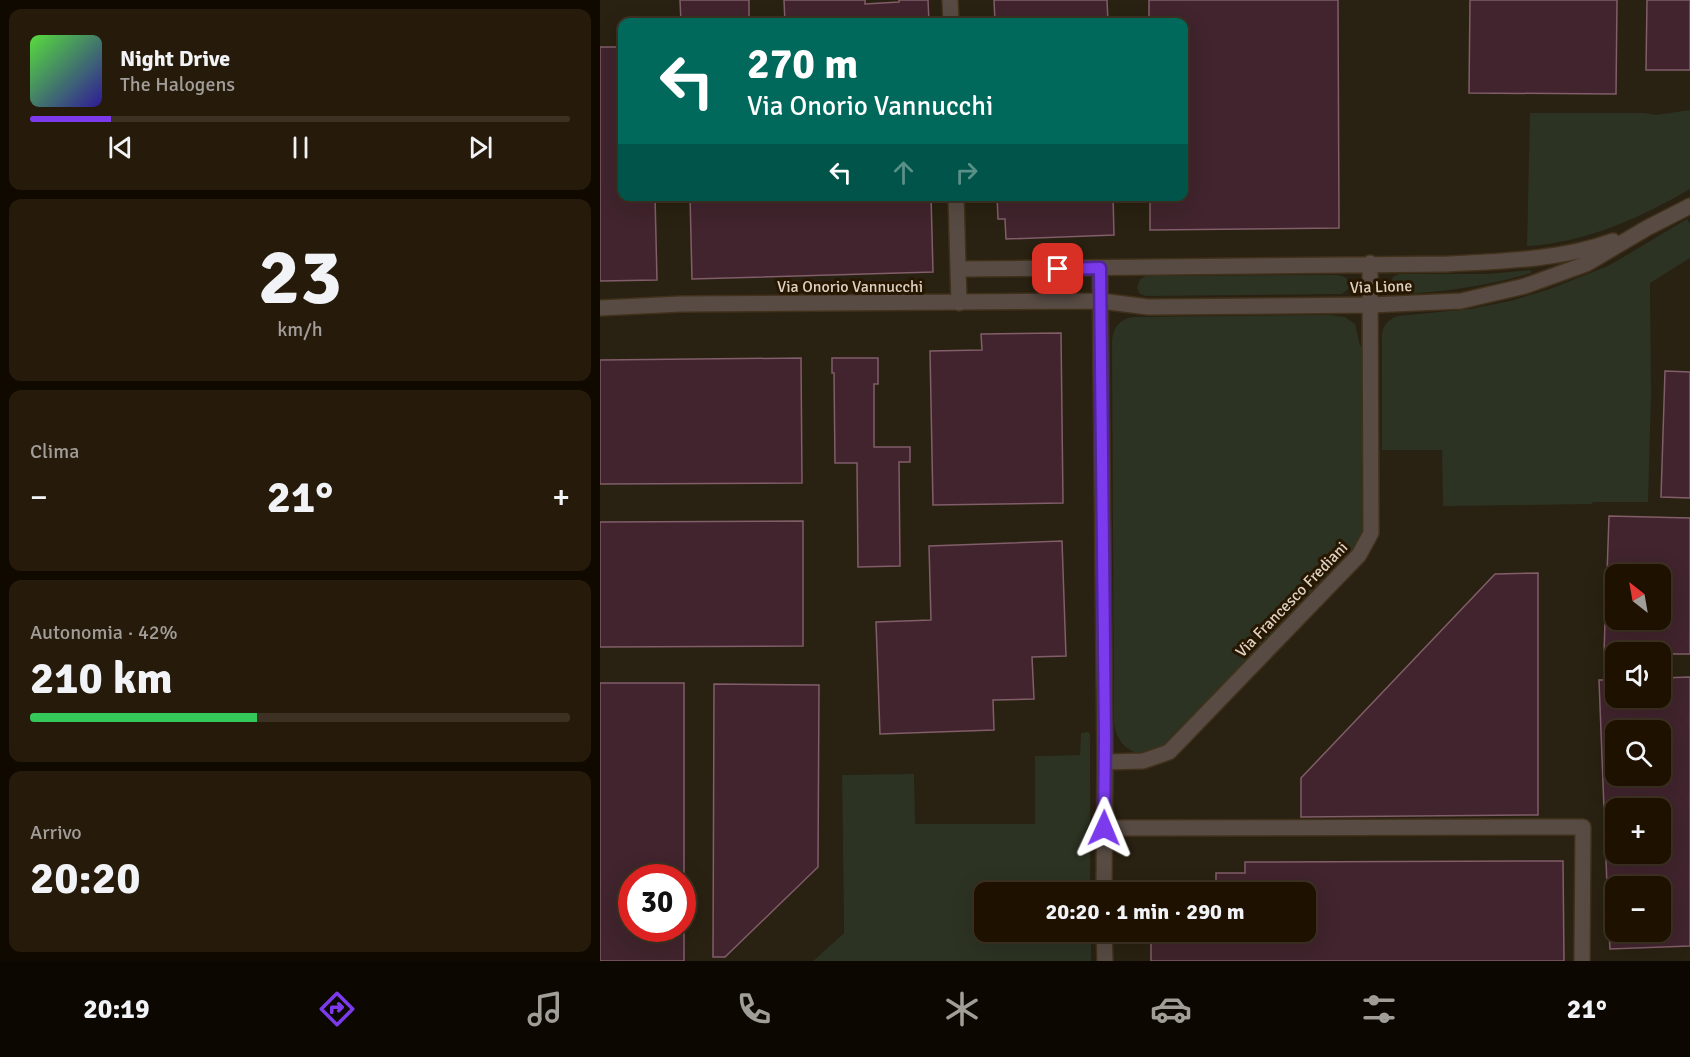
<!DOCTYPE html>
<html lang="it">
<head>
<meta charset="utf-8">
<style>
	body { margin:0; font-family:Signika,sans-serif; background:#261a0a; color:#f1f3f6; height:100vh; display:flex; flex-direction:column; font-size:22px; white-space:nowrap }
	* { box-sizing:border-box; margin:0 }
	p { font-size:20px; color:#a19d99 }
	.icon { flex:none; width:33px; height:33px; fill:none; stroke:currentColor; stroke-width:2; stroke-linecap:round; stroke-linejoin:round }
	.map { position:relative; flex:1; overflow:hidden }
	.details { display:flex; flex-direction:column; gap:9px; padding:9px; background:#100900; width:600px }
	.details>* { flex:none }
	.hud { position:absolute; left:18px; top:18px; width:570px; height:183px; border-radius:12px; box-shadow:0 6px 24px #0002,0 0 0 2px #3c3122; background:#00695c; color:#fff; overflow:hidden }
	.needle { width:39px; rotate:329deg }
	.buttons { position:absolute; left:1005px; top:564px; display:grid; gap:12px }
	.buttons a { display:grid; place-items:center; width:66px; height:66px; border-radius:12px; background:#1e1100; box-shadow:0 6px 24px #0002,0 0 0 2px #3c3122; font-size:30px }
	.speed { position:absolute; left:18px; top:864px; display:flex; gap:12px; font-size:30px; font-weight:700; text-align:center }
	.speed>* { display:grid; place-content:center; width:78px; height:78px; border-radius:50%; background:#1e1100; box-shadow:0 6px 24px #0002,0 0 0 2px #3c3122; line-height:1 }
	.speed .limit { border:9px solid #d22; background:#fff; color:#111 }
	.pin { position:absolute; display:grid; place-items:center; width:51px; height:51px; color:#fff; margin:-26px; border-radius:12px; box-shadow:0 3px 9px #0006 }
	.me { position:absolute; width:66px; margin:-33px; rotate:1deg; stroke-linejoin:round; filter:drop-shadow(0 0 4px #0008) }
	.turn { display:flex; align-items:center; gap:21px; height:126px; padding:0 30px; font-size:27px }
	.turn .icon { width:78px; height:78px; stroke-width:2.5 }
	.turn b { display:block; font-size:42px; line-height:51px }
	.lanes { display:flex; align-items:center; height:57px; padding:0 30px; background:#0003; justify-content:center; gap:30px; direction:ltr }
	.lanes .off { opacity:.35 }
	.big { font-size:45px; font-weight:800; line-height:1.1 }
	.details .widget { flex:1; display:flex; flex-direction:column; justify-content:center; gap:9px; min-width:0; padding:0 21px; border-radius:12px; background:#261a0a }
	.details .dial { align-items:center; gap:0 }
	.dial b { font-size:78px; line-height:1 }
	.song { display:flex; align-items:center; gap:18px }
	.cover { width:72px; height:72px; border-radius:9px; background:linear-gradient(135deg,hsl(110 70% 55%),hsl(250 70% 35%)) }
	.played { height:6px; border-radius:3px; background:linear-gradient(90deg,#7c3aed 15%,#3c3122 15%) }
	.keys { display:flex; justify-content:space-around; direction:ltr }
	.heat { display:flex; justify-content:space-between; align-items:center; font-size:33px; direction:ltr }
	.charge { height:9px; border-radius:4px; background:linear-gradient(90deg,#34c759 42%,#3c3122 0) }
	.trip { position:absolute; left:374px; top:882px; width:342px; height:60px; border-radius:12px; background:#1e1100; box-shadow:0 6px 24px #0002,0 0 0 2px #3c3122; font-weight:800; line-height:60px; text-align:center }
	.tabs { display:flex; height:96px; justify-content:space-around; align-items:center; background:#0c0700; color:#a19d99 }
	.tabs .icon { width:42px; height:42px }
	.tabs .on { color:#7c3aed }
	.tabs b { font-size:27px; color:#f1f3f6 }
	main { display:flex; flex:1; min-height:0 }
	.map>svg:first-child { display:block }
	.industrial { fill:#292111; fill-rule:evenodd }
	.green { fill:#2c3323 }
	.building { fill:#41242d; stroke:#815e69; stroke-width:1.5; fill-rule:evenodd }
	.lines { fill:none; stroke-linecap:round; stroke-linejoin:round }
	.street-casing { stroke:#41311b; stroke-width:18 }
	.street { stroke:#574b43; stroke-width:15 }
	.route-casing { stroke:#51269a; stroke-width:15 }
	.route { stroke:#7c3aed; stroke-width:10 }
	.labels { text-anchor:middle; stroke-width:6; stroke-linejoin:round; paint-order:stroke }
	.street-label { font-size:16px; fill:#dcd1c2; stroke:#281700 }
</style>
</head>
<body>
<main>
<section class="details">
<div class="widget">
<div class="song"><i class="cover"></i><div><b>Night Drive</b><p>The Halogens</p></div></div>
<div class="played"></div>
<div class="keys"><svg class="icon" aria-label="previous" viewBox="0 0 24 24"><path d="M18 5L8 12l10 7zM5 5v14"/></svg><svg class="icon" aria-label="pause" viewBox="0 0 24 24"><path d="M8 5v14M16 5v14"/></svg><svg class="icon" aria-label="next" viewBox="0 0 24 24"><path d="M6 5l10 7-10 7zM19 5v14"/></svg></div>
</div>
<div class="widget dial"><b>23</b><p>km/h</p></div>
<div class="widget"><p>Clima</p>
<div class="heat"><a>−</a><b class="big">21°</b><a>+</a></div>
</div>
<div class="widget"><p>Autonomia · 42%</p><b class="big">210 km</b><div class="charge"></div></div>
<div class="widget"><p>Arrivo</p><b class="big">20:20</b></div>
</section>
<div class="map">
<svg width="1090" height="961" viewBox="0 0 1090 961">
	<rect width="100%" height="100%" fill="#281700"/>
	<path class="industrial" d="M0,0H1090V961H491V932H705V892H490V734L481,733V755L435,756L436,824H314L242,775L244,933L213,961H0ZM22,22H584V196H22ZM1016,574H1060V620H1016ZM1016,652H1060V698H1016ZM1016,730H1060V776H1016ZM1016,808H1060V854H1016ZM32,878H82V928H32ZM1016,886H1060V932H1016Z"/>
	<path class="green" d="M1090,110V189C1040,218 985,243 927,246L930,113H1044L1056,115Z
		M1087,219L1090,224V258L1050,283L1051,393L1048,502H993L992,504L843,506L842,450H782V334C783,325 789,319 798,316L870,309L910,301L950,289L1010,265Z
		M931,270V273C887,286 845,292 799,294L793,292L790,286L793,277L799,274H888Z
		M738,275C746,276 750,281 749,288L742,294L546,296L540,294L537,288L540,279L546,276Z
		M728,315L745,317L755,324L760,346H763L764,530L754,550L575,736C571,740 566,746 561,749C537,762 515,746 514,721L512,341C513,327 520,319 533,317Z
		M488,732L490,734V892H384V932H491V961H213L244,933L242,775L314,774L315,824H435V756L480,755L481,733Z"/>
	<path class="building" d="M80,0H149V22H81Z
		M184,0H265V4L299,2V0H328L329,22H185Z
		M394,0H507L508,22H395Z
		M549,0H738L739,228L550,230V196H584V22H549Z
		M870,0H1017L1016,94L869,93Z
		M1047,0H1090V70H1046Z
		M0,47H22V196H55L57,280L0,281Z
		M90,196H331L333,272L92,279Z
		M397,196H513L514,235L406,239L405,219H398Z
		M461,333L463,503L333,505L330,351L382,350L381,334Z
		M201,358L202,483L0,484V360Z
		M232,358H278V384H274V447H310V462H299L300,566L258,567L257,463H235L234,373H232Z
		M1065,371L1090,372V498L1061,497Z
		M1009,516L1090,518V654H1004L1005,620H1060V574H1007Z
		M203,521V646L0,647V522Z
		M462,541L466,656L432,657L434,699L393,700L394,730L280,734L276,622L331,620L329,546Z
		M938,573V815L701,817V778L895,574Z
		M1090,677V946L1010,949L1009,932H1060V886H1007L999,680H1016V698H1060V678ZM1016,730H1060V776H1016ZM1016,808H1060V854H1016Z
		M0,683H84V878H32V928H84V961H0Z
		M114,684L219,685L218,867L125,957H113Z
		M963,861L964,961H551V934H583V932H705V892H616V873H645V862Z"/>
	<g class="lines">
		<g class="street-casing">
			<path id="street" d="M350,0L351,22
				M356,196L359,303
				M500,268L505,762L504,892
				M359,269L847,264C903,261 960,260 1013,241
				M0,308L81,304L501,301L548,307L771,305L861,301L925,286L986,264L1047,228L1090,206
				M505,762L543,761L569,752L759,555L771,533L770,263
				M504,828L983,827L982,961
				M504,932L505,961"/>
		</g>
		<use href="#street" class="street"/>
	</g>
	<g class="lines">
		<g class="route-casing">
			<path id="route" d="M458,269L500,268L505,739L504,828"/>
		</g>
		<use href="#route" class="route"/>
	</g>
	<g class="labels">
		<g class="street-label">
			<text x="250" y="292">Via Onorio Vannucchi</text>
			<text transform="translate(781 286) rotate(-2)" y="6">Via Lione</text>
			<text transform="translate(691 599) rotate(-46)" y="6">Via Francesco Frediani</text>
		</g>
	</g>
</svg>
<div class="buttons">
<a><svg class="needle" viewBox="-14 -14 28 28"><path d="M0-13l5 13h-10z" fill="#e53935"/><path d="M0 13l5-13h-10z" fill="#a19d99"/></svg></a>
<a><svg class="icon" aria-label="sound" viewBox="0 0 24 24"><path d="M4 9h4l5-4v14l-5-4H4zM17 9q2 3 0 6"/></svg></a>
<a><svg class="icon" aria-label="search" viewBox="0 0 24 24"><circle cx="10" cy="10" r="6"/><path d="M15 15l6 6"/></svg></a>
<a>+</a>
<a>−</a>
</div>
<div class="speed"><div class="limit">30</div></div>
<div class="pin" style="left:458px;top:269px;background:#d93025"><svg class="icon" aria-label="arrive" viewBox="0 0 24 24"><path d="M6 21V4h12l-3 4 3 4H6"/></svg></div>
<svg class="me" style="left:504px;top:828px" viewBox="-20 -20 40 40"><path d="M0-17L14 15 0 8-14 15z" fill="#7c3aed" stroke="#fff" stroke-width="4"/></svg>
<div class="trip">20:20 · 1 min · 290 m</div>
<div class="hud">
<div class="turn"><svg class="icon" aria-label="left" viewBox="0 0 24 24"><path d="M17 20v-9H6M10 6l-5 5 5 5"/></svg><div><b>270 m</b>Via Onorio Vannucchi</div></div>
<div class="lanes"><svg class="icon" aria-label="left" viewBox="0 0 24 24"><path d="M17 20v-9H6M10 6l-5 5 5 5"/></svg><svg class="icon off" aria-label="ahead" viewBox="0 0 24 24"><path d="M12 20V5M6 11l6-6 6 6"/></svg><svg class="icon off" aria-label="right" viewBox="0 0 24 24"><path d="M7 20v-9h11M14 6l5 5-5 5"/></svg></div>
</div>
</div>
</main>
<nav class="tabs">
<b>20:19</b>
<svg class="icon on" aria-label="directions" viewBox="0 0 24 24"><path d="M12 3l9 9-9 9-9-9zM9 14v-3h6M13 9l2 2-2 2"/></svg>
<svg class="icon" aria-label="music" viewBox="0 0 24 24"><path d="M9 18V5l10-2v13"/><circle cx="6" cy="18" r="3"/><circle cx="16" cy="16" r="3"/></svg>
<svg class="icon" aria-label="phone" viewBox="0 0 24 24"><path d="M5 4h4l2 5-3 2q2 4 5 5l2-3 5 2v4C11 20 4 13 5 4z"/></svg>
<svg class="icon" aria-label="climate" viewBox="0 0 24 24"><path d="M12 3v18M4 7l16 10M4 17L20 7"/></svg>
<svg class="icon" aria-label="car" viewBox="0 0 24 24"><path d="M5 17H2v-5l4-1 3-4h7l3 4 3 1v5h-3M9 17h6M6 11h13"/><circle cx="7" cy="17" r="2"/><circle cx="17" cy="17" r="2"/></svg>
<svg class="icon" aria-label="filters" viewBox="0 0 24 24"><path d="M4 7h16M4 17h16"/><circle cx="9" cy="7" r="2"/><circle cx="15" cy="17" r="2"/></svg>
<b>21°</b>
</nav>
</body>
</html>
